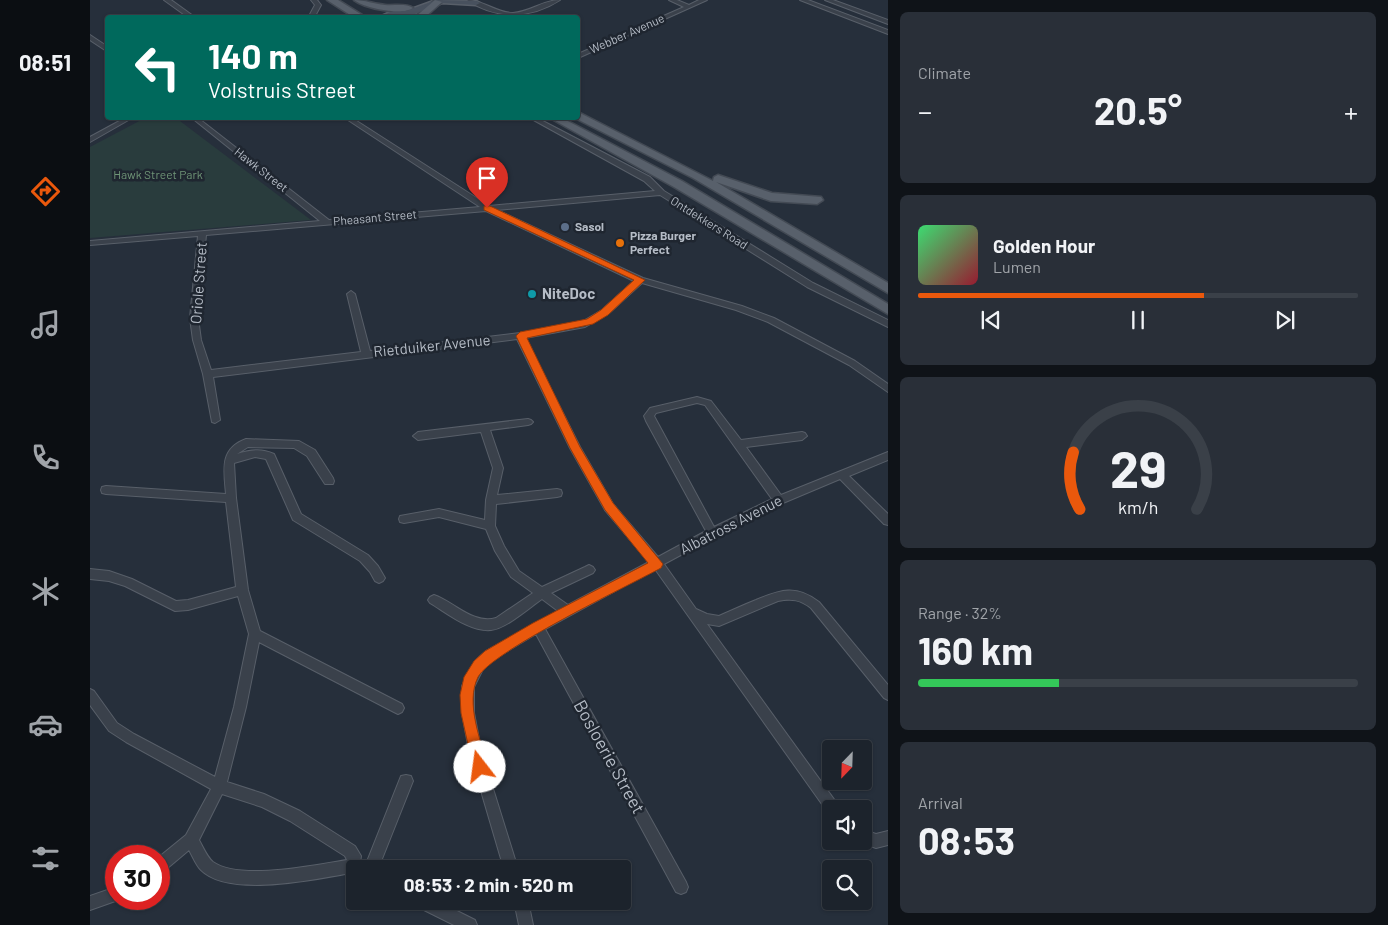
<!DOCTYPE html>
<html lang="en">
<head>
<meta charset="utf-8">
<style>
	body { margin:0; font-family:Barlow,sans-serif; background:#292f38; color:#f1f3f6; height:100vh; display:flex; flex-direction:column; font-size:19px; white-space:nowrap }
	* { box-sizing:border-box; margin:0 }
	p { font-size:16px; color:#a0a4a9 }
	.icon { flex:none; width:28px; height:28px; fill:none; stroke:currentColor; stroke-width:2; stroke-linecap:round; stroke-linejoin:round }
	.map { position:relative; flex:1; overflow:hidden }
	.panel { display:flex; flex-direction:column; gap:12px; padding:12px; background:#0f1318; width:500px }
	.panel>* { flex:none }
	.top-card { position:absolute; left:15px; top:15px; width:475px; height:105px; border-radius:5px; box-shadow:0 1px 4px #0004,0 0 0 1px #3a4048; background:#00695c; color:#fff; overflow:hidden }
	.needle { width:32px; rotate:203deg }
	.controls { position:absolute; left:732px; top:740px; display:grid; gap:10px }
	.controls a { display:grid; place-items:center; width:50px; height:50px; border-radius:5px; background:#1c232c; box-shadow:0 1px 4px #0004,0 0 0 1px #3a4048; font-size:25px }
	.speed { position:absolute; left:15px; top:845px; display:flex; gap:10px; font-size:25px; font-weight:700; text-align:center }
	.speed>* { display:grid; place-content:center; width:65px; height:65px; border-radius:50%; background:#1c232c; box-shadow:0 1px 4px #0004,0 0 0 1px #3a4048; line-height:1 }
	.speed .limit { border:8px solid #d22; background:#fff; color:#111 }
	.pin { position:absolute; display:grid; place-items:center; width:42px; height:42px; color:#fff; margin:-51px -21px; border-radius:50% 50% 50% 0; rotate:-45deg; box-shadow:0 0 5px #0007 }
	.pin .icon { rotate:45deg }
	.me { position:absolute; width:55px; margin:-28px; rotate:345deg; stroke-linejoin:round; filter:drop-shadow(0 0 4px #0008) }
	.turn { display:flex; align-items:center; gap:18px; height:105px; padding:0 20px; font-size:22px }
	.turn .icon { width:65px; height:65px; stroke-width:2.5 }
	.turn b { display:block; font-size:35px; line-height:42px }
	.big { font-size:38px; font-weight:700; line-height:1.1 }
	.panel .tile { flex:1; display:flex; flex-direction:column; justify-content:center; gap:8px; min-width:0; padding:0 18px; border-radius:8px; background:#292f38 }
	.panel .dial { align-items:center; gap:0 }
	.dial svg { height:130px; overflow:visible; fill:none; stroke:#3a4048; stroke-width:7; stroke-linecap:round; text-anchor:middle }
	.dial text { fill:#f1f3f6; stroke:none }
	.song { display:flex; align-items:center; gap:15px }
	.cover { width:60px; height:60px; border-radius:8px; background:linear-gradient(135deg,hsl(140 70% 55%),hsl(350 70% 35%)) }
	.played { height:5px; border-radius:2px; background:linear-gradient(90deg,#ea580c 65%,#3a4048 65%) }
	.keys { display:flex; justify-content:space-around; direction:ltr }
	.heat { display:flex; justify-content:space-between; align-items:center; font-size:28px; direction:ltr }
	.charge { height:8px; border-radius:4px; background:linear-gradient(90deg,#34c759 32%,#3a4048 0) }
	.trip { position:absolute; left:256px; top:860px; width:285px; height:50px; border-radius:5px; background:#1c232c; box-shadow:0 1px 4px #0004,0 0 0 1px #3a4048; font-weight:700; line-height:50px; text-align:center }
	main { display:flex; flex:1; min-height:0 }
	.dock { display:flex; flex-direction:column; width:90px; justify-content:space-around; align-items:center; background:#0b0e12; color:#a0a4a9 }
	.dock .icon { width:35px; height:35px }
	.dock .selected { color:#ea580c }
	.dock b { font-size:22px; color:#f1f3f6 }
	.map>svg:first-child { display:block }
	.green { fill:#293c3d }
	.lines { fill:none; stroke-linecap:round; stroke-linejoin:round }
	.street-casing { stroke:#585f69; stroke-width:2 }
	.secondary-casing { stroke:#585f69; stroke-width:3 }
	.primary-casing { stroke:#434a54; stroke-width:3 }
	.street { fill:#3a414b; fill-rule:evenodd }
	.secondary { fill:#48515e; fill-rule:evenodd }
	.primary { fill:#58606b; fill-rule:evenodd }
	.route { fill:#ea580c; stroke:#983908 }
	.service-dot { fill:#5c6f8a; stroke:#1f2630; stroke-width:2 }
	.food-dot { fill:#e8710a; stroke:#1f2630; stroke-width:2 }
	.culture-dot { fill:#0f9aa8; stroke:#1f2630; stroke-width:2 }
	.labels { text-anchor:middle; stroke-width:5; stroke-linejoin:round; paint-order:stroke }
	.far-street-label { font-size:12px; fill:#b5bcc6; stroke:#1f2630 }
	.far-park-label { font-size:12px; fill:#6f9577; stroke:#1f2630 }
	.far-poi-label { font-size:12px; font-weight:bold; fill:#b5bcc6; stroke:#1f2630; text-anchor:start }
	.street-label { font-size:15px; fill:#b5bcc6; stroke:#1f2630 }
	.poi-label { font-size:15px; font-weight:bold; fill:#b5bcc6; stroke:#1f2630; text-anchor:start }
	.near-street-label { font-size:18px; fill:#b5bcc6; stroke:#1f2630 }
</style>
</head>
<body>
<main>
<nav class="dock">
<b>08:51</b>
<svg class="icon selected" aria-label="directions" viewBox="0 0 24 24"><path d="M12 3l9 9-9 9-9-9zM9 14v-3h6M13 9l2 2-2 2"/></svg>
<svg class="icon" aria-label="music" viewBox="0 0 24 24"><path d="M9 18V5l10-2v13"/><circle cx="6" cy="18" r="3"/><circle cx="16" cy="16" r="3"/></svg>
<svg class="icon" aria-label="phone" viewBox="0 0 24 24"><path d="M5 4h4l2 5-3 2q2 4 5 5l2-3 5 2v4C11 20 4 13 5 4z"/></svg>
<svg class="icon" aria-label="climate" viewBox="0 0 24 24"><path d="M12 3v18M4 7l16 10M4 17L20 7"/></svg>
<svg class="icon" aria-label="car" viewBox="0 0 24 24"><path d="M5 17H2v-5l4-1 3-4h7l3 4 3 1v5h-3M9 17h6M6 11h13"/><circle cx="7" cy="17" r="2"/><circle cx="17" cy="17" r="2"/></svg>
<svg class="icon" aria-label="filters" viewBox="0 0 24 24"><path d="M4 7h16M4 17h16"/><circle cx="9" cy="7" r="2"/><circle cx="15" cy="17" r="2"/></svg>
</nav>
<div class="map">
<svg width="798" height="925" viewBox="0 0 798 925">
	<rect width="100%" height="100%" fill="#262f3b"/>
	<path class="green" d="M55,118H86L221,220L0,238V147Z"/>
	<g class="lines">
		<g class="street-casing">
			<path id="street" d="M74,0H81L106,18H99Z
				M221,0H227L231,5L224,18H218L225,5Z
				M377,0C393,0 407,13 423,13C440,12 453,0 470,0C441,19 406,20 377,0Z
				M579,0H587L599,5L609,0H617L488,58V54L594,7Z
				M710,0H718L798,30V34Z
				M735,0H743L798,20V24Z
				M0,35L18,47V52L0,40Z
				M35,118H42L0,142V137Z
				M102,118H108L239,220L390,207L255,118H262L399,206L565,191L554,181L440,118H447L560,177L574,191L723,283L798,320V327L717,287L570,195L407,210L553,278L652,306L684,318L765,361L798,384V392L759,365L678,322L646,310L552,283L518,314L495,327L435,338L490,447L523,504L568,557L616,531L556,421L554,416L560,408L607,397L621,401L651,440L712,432L715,433L717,436L712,440L656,447L691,495L798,452V460L759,476L798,514V525L794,524L750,479L693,503L626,536L574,564L606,609L617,614L629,616C641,611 653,605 666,600C690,590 706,584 729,602L798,685V700L794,698L721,608C711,600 702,598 688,601L629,626L617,624L751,809H741V815L739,814L565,569L455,629L596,882L598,887L596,892L591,894L586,892L446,634L404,659L393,669L384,687V713L391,750L428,869H414L379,750L372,713V686L385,661L396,651L468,611L452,599C439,608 417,628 401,630C380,632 357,613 340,603L338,600L340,597L344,595C364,602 384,625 406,618L443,593L421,577L405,551L396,529L349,517L314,523L310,522L309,519L310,516L349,509L395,520L396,500L403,468L391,432L328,440L323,436L328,432L438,419L441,420L443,422L441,424L438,425L400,430L413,468L407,495L467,489L471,490L472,493L471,496L467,497L406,504L405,526L414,546L429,571L452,587L495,567L499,565L503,567L505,570L503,573L461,593L478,605L559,562L515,510L480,448L427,339L123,377L130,420L125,423L122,422L113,374L103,340L100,318L108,236L0,245V241L230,221ZM396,211L544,281L512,310L490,323L430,333L280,351L265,294L261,291L257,294L271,352L121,370L111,340L108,318L116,235ZM607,403L615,405L682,499L624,527L564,416L566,413Z
				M156,439L209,441L225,450L243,478L244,481L243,484H235L217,456L204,448L158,447L147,454C160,450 171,448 184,454L211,514L278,555L288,566L295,578L293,581L289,583L285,581L280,572L270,561L203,520L176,459L165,457L144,463L146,498L158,590L170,631L312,704L314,708L312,712L308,714L304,712L169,642L156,707L137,782L174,794L210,811L265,846L271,856L270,863L274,869H265V875L261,873C226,879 139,898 111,870C106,865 103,857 99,850L74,871L69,873V857L96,835L121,789L36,742L19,731L0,705V689L4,691L27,723L44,734L125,777L144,707L159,634L148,596L98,610L85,611L35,586L19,581L0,579V569L19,571L42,579L86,601L98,600L146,587L136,502L16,494L12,493L11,490L12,487L16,486L136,494C134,470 129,449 156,439ZM132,794L172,807L200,821L255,856L257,860C225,865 150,881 123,862C117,857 113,847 109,840Z
				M316,775L321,776L323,781L288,869H274L311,776Z
				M774,830L786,834L798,831V845L786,848L769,842L774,841Z
				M26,887V899H31L0,910V896Z
				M324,901H347L385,920L387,925H364L326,906Z
				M424,901H438L443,925H429Z"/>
		</g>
		<g class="secondary-casing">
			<path id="secondary" d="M346,0L386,1L390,3L386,5L352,3L315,18H287L310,8H316V11Z"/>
		</g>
		<g class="primary-casing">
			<path id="primary" d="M237,0H248L277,18H265Z
				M264,0C275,0 284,4 295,5C304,6 316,3 323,8C312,16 274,8 264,0Z
				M345,0L352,2L334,18H324Z
				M488,112L623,181L624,177L628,175L682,193L731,197L733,200L727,204L681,201L626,182L798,283V293L603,178L485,118H488Z
				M460,118H472L592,181L798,304V314L584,187Z"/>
		</g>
		<use href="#street" class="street"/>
		<use href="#secondary" class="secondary"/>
		<use href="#primary" class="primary"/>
	</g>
	<path class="route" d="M394,206H400L555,280L518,315L503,324L437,338L490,447L523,503L573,564L571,568C538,586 402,651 388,677C375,703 391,741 398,767L395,772L390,775L385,772L383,767L371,713L370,695L374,677L384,661L395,651L443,623L558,563L515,510L480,448L426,336L430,332L497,319L511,310L544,280L394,210Z"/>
	<circle class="service-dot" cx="475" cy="227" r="5"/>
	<circle class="food-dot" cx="530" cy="243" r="5"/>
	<circle class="culture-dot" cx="442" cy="294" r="5"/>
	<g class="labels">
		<g class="far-street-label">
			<text transform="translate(537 34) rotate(-24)" y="4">Webber Avenue</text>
			<text transform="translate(171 170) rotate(38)" y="4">Hawk Street</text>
			<text transform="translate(285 218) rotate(-5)" y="4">Pheasant Street</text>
			<text transform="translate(619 223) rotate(32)" y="4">Ontdekkers Road</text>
		</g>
		<g class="far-park-label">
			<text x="68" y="179">Hawk Street Park</text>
		</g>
		<g class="far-poi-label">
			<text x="485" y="231">Sasol</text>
			<text x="540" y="240">Pizza Burger<tspan x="540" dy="14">Perfect</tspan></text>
		</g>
		<g class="street-label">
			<text transform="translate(109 283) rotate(-86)" y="5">Oriole Street</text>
			<text transform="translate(342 346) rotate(-6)" y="5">Rietduiker Avenue</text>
			<text transform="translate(641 525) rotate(-27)" y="5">Albatross Avenue</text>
		</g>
		<g class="poi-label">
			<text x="452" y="299">NiteDoc</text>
		</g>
		<g class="near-street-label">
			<text transform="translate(519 757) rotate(61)" y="6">Bosloerie Street</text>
		</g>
	</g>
</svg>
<div class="controls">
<a><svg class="needle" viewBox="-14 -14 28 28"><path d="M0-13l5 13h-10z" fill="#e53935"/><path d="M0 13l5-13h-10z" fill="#a0a4a9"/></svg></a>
<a><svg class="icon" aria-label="sound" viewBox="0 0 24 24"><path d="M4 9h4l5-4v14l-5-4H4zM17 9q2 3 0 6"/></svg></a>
<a><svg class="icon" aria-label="search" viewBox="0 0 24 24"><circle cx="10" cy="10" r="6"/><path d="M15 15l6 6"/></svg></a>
</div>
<div class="speed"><div class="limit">30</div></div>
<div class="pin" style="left:397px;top:208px;background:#d93025"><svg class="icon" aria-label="arrive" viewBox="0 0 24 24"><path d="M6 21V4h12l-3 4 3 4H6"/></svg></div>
<svg class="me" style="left:390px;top:767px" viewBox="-20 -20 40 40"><circle r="19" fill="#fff"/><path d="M0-13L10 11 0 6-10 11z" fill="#ea580c"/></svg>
<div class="trip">08:53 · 2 min · 520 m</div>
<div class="top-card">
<div class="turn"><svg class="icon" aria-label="left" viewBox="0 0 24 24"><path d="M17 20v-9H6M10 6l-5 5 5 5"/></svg><div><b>140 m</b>Volstruis Street</div></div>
</div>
</div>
<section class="panel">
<div class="tile"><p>Climate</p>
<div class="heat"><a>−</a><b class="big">20.5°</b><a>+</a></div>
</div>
<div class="tile">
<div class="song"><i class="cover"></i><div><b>Golden Hour</b><p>Lumen</p></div></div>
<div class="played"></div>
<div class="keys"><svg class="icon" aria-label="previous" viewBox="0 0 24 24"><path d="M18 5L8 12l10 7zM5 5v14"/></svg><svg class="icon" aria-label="pause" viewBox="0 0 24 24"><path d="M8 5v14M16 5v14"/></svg><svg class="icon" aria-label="next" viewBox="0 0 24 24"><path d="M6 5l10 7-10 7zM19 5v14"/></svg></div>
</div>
<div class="tile dial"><svg viewBox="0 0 100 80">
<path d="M14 69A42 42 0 1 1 86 69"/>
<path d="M14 69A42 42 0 0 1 10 34" stroke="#ea580c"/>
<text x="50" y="56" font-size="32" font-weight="700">29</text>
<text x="50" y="72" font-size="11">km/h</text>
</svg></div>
<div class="tile"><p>Range · 32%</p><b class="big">160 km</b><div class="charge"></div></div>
<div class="tile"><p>Arrival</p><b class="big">08:53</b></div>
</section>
</main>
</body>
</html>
